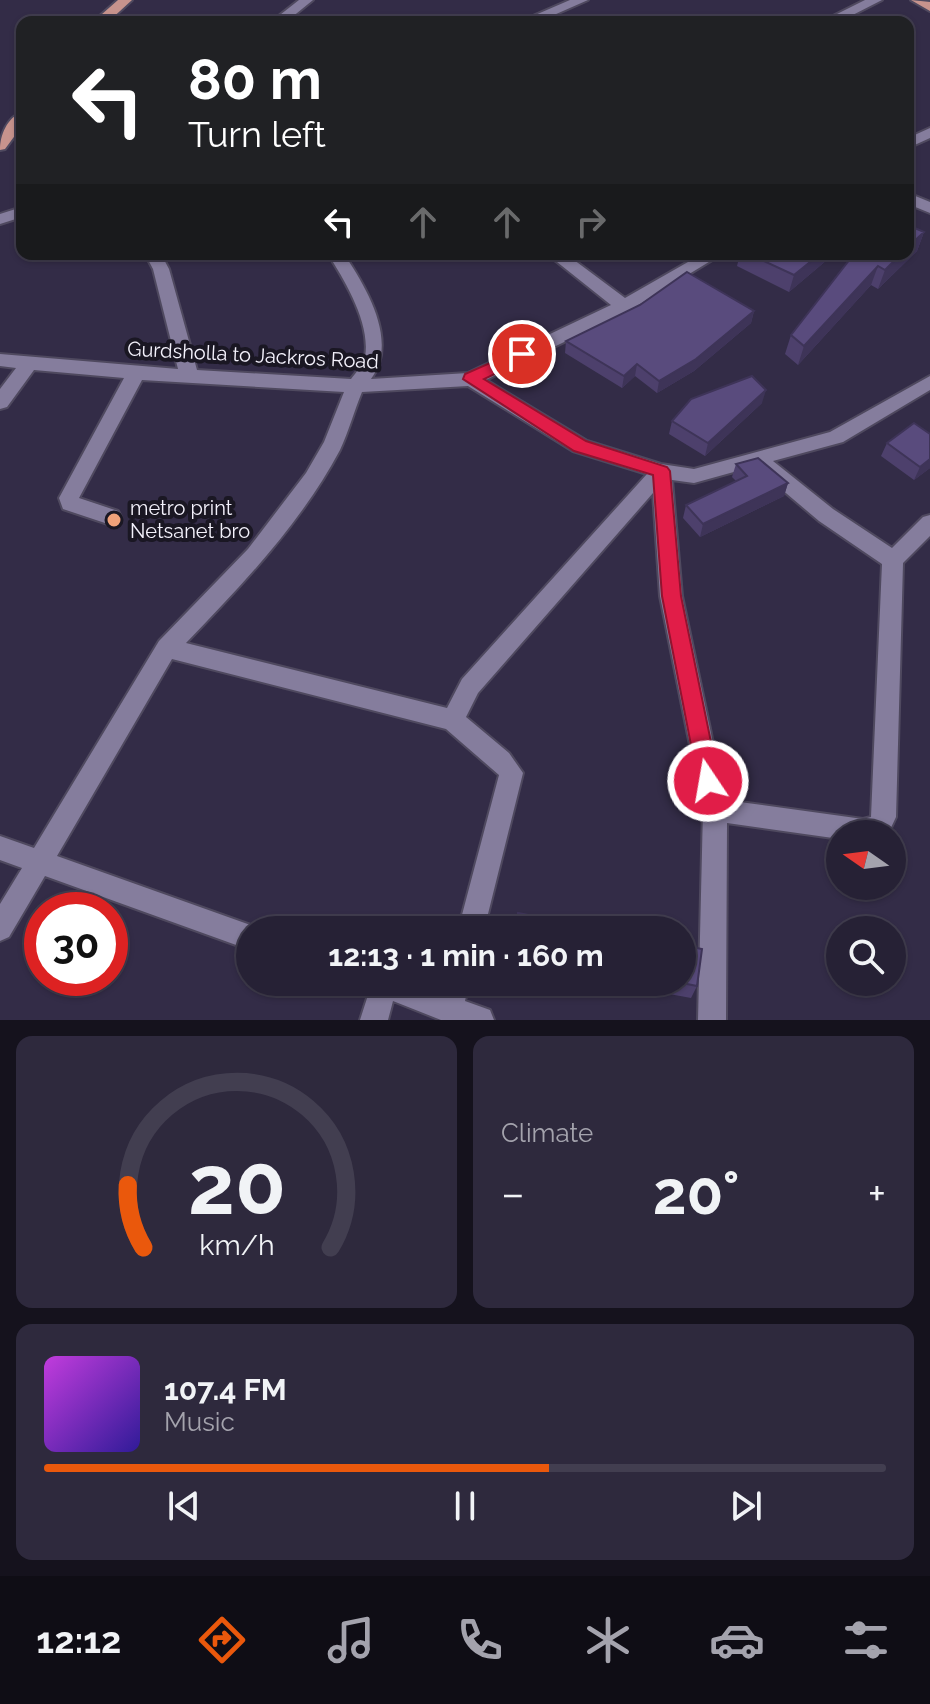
<!DOCTYPE html>
<html lang="en">
<head>
<meta charset="utf-8">
<style>
	body { margin:0; font-family:Raleway,sans-serif; background:#2e293d; color:#f1f3f6; height:100vh; display:flex; flex-direction:column; font-size:30px; white-space:nowrap }
	* { box-sizing:border-box; margin:0 }
	p { font-size:26px; color:#a4a3ad }
	.icon { flex:none; width:44px; height:44px; fill:none; stroke:currentColor; stroke-width:2; stroke-linecap:round; stroke-linejoin:round }
	.map { position:relative; height:1020px; overflow:hidden }
	.drawer { display:flex; flex-direction:column; gap:16px; padding:16px; background:#15121d; flex:1 }
	.drawer>* { flex:none }
	.top-card { position:absolute; left:16px; top:16px; width:898px; height:244px; border-radius:16px; box-shadow:0 2px 6px #0004,0 0 0 2px #423e50; background:#202124; color:#fff; overflow:hidden }
	.needle { width:52px; rotate:284deg }
	.fabs { position:absolute; left:826px; top:820px; display:grid; gap:16px }
	.fabs a { display:grid; place-items:center; width:80px; height:80px; border-radius:50%; background:#262135; box-shadow:0 2px 6px #0004,0 0 0 2px #423e50; font-size:40px }
	.speed { position:absolute; left:24px; top:892px; display:flex; gap:16px; font-size:40px; font-weight:700; text-align:center }
	.speed>* { display:grid; place-content:center; width:104px; height:104px; border-radius:50%; background:#262135; box-shadow:0 2px 6px #0004,0 0 0 2px #423e50; line-height:1 }
	.speed .limit { border:12px solid #d22; background:#fff; color:#111 }
	.pin { position:absolute; display:grid; place-items:center; width:68px; height:68px; color:#fff; margin:-34px; border:4px solid #fff; border-radius:50%; box-shadow:0 2px 8px #0007 }
	.me { position:absolute; width:88px; margin:-44px; rotate:348deg; stroke-linejoin:round; filter:drop-shadow(0 0 6px #0008) }
	.turn { display:flex; align-items:center; gap:28px; height:168px; padding:0 40px; font-size:36px }
	.turn .icon { width:104px; height:104px; stroke-width:2.5 }
	.turn b { display:block; font-size:56px; line-height:68px }
	.lanes { display:flex; align-items:center; height:76px; padding:0 40px; background:#0003; justify-content:center; gap:40px; direction:ltr }
	.lanes .off { opacity:.35 }
	.big { font-size:60px; font-weight:700; line-height:1.1 }
	.drawer .tile { flex:1; display:flex; flex-direction:column; justify-content:center; gap:12px; min-width:0; padding:0 28px; border-radius:16px; background:#2e293d }
	.drawer .dial { align-items:center; gap:0 }
	.dial svg { height:208px; overflow:visible; fill:none; stroke:#423e50; stroke-width:7; stroke-linecap:round; text-anchor:middle }
	.dial text { fill:#f1f3f6; stroke:none }
	.song { display:flex; align-items:center; gap:24px }
	.cover { width:96px; height:96px; border-radius:12px; background:linear-gradient(135deg,hsl(290 70% 55%),hsl(250 70% 35%)) }
	.played { height:8px; border-radius:4px; background:linear-gradient(90deg,#ea580c 60%,#423e50 60%) }
	.keys { display:flex; justify-content:space-around; direction:ltr }
	.heat { display:flex; justify-content:space-between; align-items:center; font-size:44px; direction:ltr }
	.drawer .tiles { flex:1; display:grid; gap:16px; grid-template-columns:1fr 1fr }
	.tile:last-child { grid-column:span 2 }
	.trip { position:absolute; left:236px; top:916px; width:460px; height:80px; border-radius:40px; background:#262135; box-shadow:0 2px 6px #0004,0 0 0 2px #423e50; font-weight:700; line-height:80px; text-align:center }
	.dock { display:flex; height:128px; justify-content:space-around; align-items:center; background:#0f0d15; color:#a4a3ad }
	.dock .icon { width:56px; height:56px }
	.dock .on { color:#ea580c }
	.dock b { font-size:36px; color:#f1f3f6 }
	.map>svg:first-child { display:block }
	.lines { fill:none; stroke-linecap:round; stroke-linejoin:round }
	.minor-casing { stroke:#4f495f; stroke-width:4 }
	.major-casing { stroke:#4f495f; stroke-width:4 }
	.minor { fill:#857d9d; fill-rule:evenodd }
	.major { fill:#c7938d; fill-rule:evenodd }
	.wall { fill:#4d406c }
	.shaded-wall { fill:#3e3458 }
	.building { fill:#594b7d; stroke:#3e3458; stroke-width:2 }
	.route { fill:#e11d48; stroke:#92132f; stroke-width:2 }
	.poi-dot { fill:#f0a27a; stroke:#1a1723; stroke-width:3 }
	.labels { text-anchor:middle; stroke-width:8; stroke-linejoin:round; paint-order:stroke }
	.street-label { font-size:20px; fill:#f4f2fc; stroke:#1a1723 }
	.poi-label { font-size:20px; fill:#f4f2fc; stroke:#1a1723; text-anchor:start }
</style>
</head>
<body>
<div class="map">
<svg width="930" height="1020" viewBox="0 0 930 1020">
	<rect width="100%" height="100%" fill="#332c47"/>
	<g class="lines">
		<g class="minor-casing">
			<path id="minor" d="M299,0H313L286,22H271Z
				M570,0H588L538,22H519Z
				M865,0H882L839,22H821Z
				M930,128V138L908,148V138Z
				M908,193L930,202V213L908,204Z
				M22,207V217L0,224V214Z
				M145,254H161L169,269L197,370L351,379C356,372 363,366 365,357C371,324 345,281 328,254H344C366,287 399,341 371,379L468,373L611,305L547,254H566L625,298L702,254H722L630,310L486,380L587,441L661,464L694,469L830,432L930,376V390L843,442L773,461L833,509L892,548L923,517L930,515V536L903,563L896,817L888,834H840V839L727,823L726,1020H698L703,810L660,596L653,493L478,693L466,717L509,753L523,773L484,930H458L499,775L446,729L172,659L57,856L259,928L250,930V950L45,876L9,937L0,941V904L22,868L0,860V836L34,848L159,641L248,549L306,473L324,442L344,392L142,380L79,498L118,511L121,517L118,523L111,525L63,509L59,498L124,378L34,370L7,407L0,409V389L16,368L0,366V354L178,369L153,269ZM468,386L573,451L647,474L462,679L447,708L186,643C243,584 301,523 340,450C349,431 354,411 362,392ZM759,465L761,472L819,521L882,564L871,817L863,819L725,800L682,596L672,480L694,483Z
				M364,982H413L440,992L443,982H469L465,1001L490,1010L494,1020H441L393,1001L388,1020H360L369,992Z"/>
		</g>
		<g class="major-casing">
			<path id="major" d="M118,0H132L108,22H93Z
				M911,0L930,2V11Z
				M22,112V126L5,149L0,150C0,135 7,118 22,112Z"/>
		</g>
		<use href="#minor" class="minor"/>
		<use href="#major" class="major"/>
	</g>
	<path class="wall" d="M924,232L917,251L878,289L871,285L798,365L785,354L791,335L854,254Z
		M740,254H834L789,292L737,266Z
		M754,311L751,323L694,371L657,393L635,376L622,388L565,353L566,341Z
		M762,403L705,456L669,434L672,421Z
		M887,443L930,468L914,480L881,456Z
		M736,464L788,483L784,496L700,537L683,518L686,505L736,481L732,477Z
		M604,982H682L697,986L691,998Z"/>
	<path class="shaded-wall" d="M924,232L917,251L878,289L885,270L901,254H908V247Z
		M820,254H834L789,292L794,275Z
		M878,266L871,285L798,365L804,346Z
		M754,311L751,323L694,371L657,393L659,381Z
		M637,364L635,376L622,388L624,376Z
		M766,390L762,403L705,456L708,443Z
		M930,459V468L914,480L920,467Z
		M788,483L784,496L700,537L703,524Z"/>
	<path class="building" d="M908,225L924,232L908,247Z
		M749,254H820L794,275Z
		M854,254H901L885,270L878,266L804,346L791,335Z
		M687,272L754,311L696,359L659,381L637,364L624,376L566,341L640,305Z
		M752,376L766,390L708,443L672,421L691,399Z
		M914,423L930,434V459L920,467L887,443Z
		M758,458L788,483L703,524L686,505L747,476L736,464Z
		M518,913L607,930H516Z
		M682,945L702,949L697,986L677,982H682Z"/>
	<path class="route" d="M522,349L530,354L528,358L484,379L586,441L667,467L670,471L681,596L719,781L716,788L708,791L701,788L698,781L662,596L653,475L574,451L463,379L465,374Z"/>
	<circle class="poi-dot" cx="114" cy="520" r="8"/>
	<g class="labels">
		<g class="street-label">
			<text transform="translate(253 355) rotate(3)" y="7">Gurdsholla to Jackros Road</text>
		</g>
		<g class="poi-label">
			<text x="130" y="515">metro print<tspan x="130" dy="23">Netsanet bro</tspan></text>
		</g>
	</g>
</svg>
<div class="fabs">
<a><svg class="needle" viewBox="-14 -14 28 28"><path d="M0-13l5 13h-10z" fill="#e53935"/><path d="M0 13l5-13h-10z" fill="#a4a3ad"/></svg></a>
<a><svg class="icon" aria-label="search" viewBox="0 0 24 24"><circle cx="10" cy="10" r="6"/><path d="M15 15l6 6"/></svg></a>
</div>
<div class="speed"><div class="limit">30</div></div>
<div class="pin" style="left:522px;top:354px;background:#d93025"><svg class="icon" aria-label="arrive" viewBox="0 0 24 24"><path d="M6 21V4h12l-3 4 3 4H6"/></svg></div>
<svg class="me" style="left:708px;top:781px" viewBox="-20 -20 40 40"><circle r="17" fill="#e11d48" stroke="#fff" stroke-width="3"/><path d="M0-11L8 9 0 5-8 9z" fill="#fff"/></svg>
<div class="trip">12:13 · 1 min · 160 m</div>
<div class="top-card">
<div class="turn"><svg class="icon" aria-label="left" viewBox="0 0 24 24"><path d="M17 20v-9H6M10 6l-5 5 5 5"/></svg><div><b>80 m</b>Turn left</div></div>
<div class="lanes"><svg class="icon" aria-label="left" viewBox="0 0 24 24"><path d="M17 20v-9H6M10 6l-5 5 5 5"/></svg><svg class="icon off" aria-label="ahead" viewBox="0 0 24 24"><path d="M12 20V5M6 11l6-6 6 6"/></svg><svg class="icon off" aria-label="ahead" viewBox="0 0 24 24"><path d="M12 20V5M6 11l6-6 6 6"/></svg><svg class="icon off" aria-label="right" viewBox="0 0 24 24"><path d="M7 20v-9h11M14 6l5 5-5 5"/></svg></div>
</div>
</div>
<section class="drawer">
<div class="tiles">
<div class="tile dial"><svg viewBox="0 0 100 80">
<path d="M14 69A42 42 0 1 1 86 69"/>
<path d="M14 69A42 42 0 0 1 8 45" stroke="#ea580c"/>
<text x="50" y="56" font-size="32" font-weight="700">20</text>
<text x="50" y="72" font-size="11">km/h</text>
</svg></div>
<div class="tile"><p>Climate</p>
<div class="heat"><a>−</a><b class="big">20°</b><a>+</a></div>
</div>
<div class="tile">
<div class="song"><i class="cover"></i><div><b>107.4 FM</b><p>Music</p></div></div>
<div class="played"></div>
<div class="keys"><svg class="icon" aria-label="previous" viewBox="0 0 24 24"><path d="M18 5L8 12l10 7zM5 5v14"/></svg><svg class="icon" aria-label="pause" viewBox="0 0 24 24"><path d="M8 5v14M16 5v14"/></svg><svg class="icon" aria-label="next" viewBox="0 0 24 24"><path d="M6 5l10 7-10 7zM19 5v14"/></svg></div>
</div>
</div>
</section>
<nav class="dock">
<b>12:12</b>
<svg class="icon on" aria-label="directions" viewBox="0 0 24 24"><path d="M12 3l9 9-9 9-9-9zM9 14v-3h6M13 9l2 2-2 2"/></svg>
<svg class="icon" aria-label="music" viewBox="0 0 24 24"><path d="M9 18V5l10-2v13"/><circle cx="6" cy="18" r="3"/><circle cx="16" cy="16" r="3"/></svg>
<svg class="icon" aria-label="phone" viewBox="0 0 24 24"><path d="M5 4h4l2 5-3 2q2 4 5 5l2-3 5 2v4C11 20 4 13 5 4z"/></svg>
<svg class="icon" aria-label="climate" viewBox="0 0 24 24"><path d="M12 3v18M4 7l16 10M4 17L20 7"/></svg>
<svg class="icon" aria-label="car" viewBox="0 0 24 24"><path d="M5 17H2v-5l4-1 3-4h7l3 4 3 1v5h-3M9 17h6M6 11h13"/><circle cx="7" cy="17" r="2"/><circle cx="17" cy="17" r="2"/></svg>
<svg class="icon" aria-label="filters" viewBox="0 0 24 24"><path d="M4 7h16M4 17h16"/><circle cx="9" cy="7" r="2"/><circle cx="15" cy="17" r="2"/></svg>
</nav>
</body>
</html>
